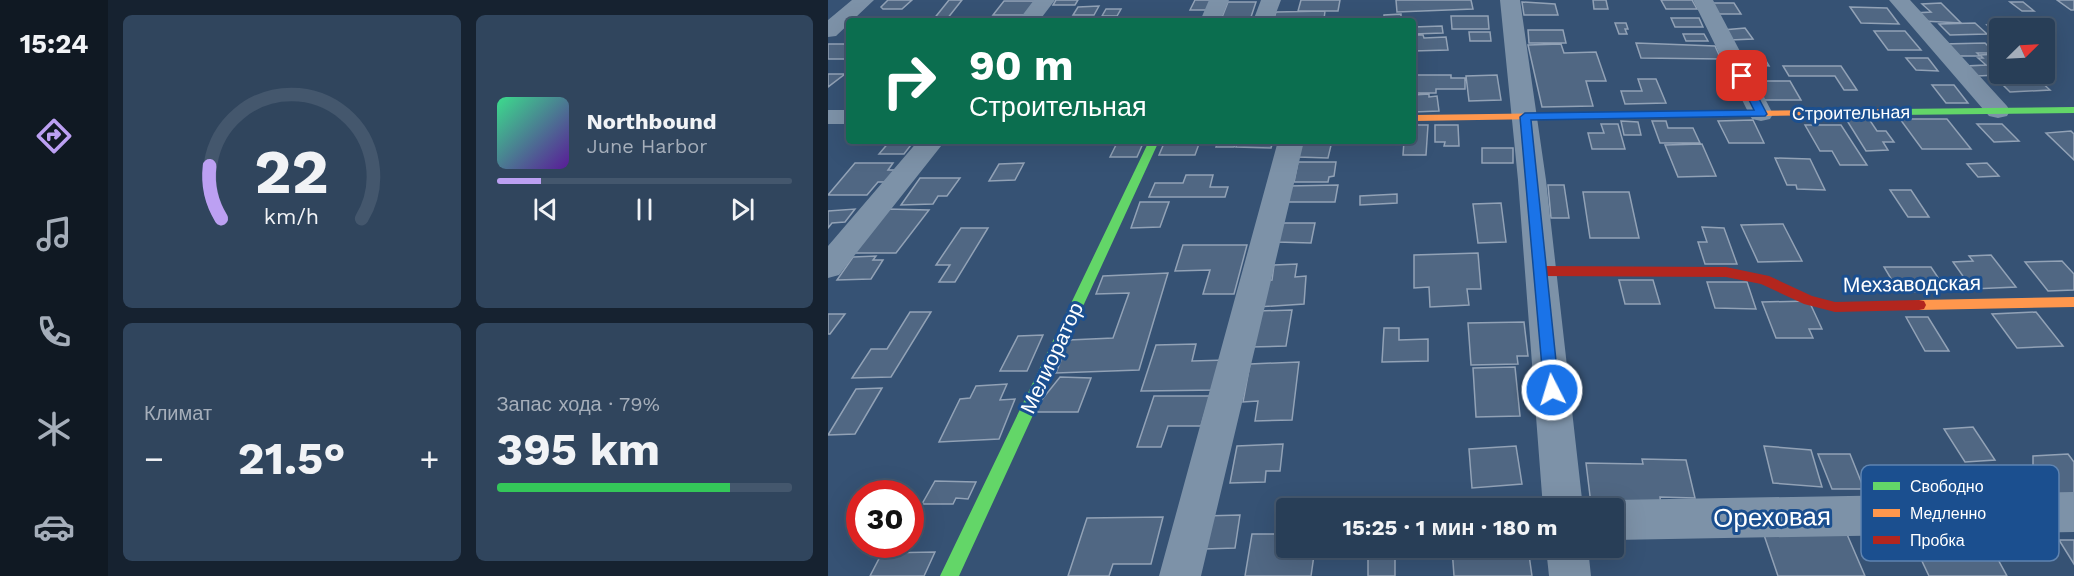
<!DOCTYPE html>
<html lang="ru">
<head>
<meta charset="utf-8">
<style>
	body { margin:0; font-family:"Work Sans",sans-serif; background:#30455d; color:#f1f3f6; height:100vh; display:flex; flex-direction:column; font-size:22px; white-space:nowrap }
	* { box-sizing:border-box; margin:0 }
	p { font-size:20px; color:#a5aeba }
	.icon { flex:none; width:33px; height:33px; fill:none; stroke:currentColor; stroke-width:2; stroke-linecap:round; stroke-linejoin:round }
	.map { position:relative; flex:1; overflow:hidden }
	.drawer { display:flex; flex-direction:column; gap:15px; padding:15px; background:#162230; width:720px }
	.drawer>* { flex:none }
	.guide { position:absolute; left:18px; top:18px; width:570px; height:126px; border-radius:6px; box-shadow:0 6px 24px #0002,0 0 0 2px #44576d; background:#0b6e4f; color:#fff; overflow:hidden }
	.needle { width:39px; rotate:66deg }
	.buttons { position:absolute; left:1161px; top:18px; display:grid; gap:12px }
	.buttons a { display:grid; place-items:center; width:66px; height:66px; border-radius:6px; background:#283e57; box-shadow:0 6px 24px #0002,0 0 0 2px #44576d; font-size:30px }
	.speed { position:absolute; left:18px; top:480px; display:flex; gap:12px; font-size:30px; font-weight:700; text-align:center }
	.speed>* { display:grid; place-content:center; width:78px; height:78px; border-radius:50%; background:#283e57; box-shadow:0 6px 24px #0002,0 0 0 2px #44576d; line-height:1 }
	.speed .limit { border:9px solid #d22; background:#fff; color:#111 }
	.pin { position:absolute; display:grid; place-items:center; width:51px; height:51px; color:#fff; margin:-26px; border-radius:12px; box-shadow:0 3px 9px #0006 }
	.me { position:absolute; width:66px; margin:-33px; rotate:355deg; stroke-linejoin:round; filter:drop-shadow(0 0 4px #0008) }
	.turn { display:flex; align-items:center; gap:21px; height:126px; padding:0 24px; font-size:27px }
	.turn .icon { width:78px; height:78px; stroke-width:2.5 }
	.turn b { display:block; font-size:42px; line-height:51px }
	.big { font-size:45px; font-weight:700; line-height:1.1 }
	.drawer .widget { flex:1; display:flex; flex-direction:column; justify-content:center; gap:9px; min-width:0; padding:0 21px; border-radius:9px; background:#30455d }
	.drawer .dial { align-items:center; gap:0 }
	.dial svg { height:156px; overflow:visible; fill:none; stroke:#44576d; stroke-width:7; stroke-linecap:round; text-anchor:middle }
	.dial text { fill:#f1f3f6; stroke:none }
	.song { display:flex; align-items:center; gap:18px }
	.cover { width:72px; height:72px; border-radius:9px; background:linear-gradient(135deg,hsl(150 70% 55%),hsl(270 70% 35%)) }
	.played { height:6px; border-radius:3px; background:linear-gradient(90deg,#bca0f2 15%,#44576d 15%) }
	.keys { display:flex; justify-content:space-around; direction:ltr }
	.heat { display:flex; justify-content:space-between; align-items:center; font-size:33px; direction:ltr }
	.charge { height:9px; border-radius:4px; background:linear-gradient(90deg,#34c759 79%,#44576d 0) }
	.drawer .tiles { flex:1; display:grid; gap:15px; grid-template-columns:repeat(2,1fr) }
	.trip { position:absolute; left:448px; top:498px; width:348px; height:60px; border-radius:6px; background:#283e57; box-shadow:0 6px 24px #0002,0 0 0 2px #44576d; font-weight:700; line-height:60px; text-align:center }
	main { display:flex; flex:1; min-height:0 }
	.dock { display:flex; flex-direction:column; width:108px; justify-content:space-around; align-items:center; background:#101923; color:#a5aeba }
	.dock .icon { width:42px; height:42px }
	.dock .on { color:#bca0f2 }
	.dock b { font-size:27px; color:#f1f3f6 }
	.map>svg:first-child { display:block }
	.building { fill:#506783; stroke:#92a2b6; stroke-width:1.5 }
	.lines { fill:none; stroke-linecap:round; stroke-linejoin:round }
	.street { fill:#7d92a8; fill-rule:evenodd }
	.fast { fill:#63d668; fill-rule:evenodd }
	.slow { fill:#ff974d; fill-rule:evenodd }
	.jam { fill:#b3261e; fill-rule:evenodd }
	.route { fill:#1a73e8; stroke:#114b97; stroke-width:1.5 }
	.labels { text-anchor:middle; stroke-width:6; stroke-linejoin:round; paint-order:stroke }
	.far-street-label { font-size:18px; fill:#fff; stroke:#1b4f8f }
	.street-label { font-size:21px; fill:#fff; stroke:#1b4f8f }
	.near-street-label { font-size:26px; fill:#fff; stroke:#1b4f8f }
	.key { fill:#1b4f8f; stroke:#5f84b1; stroke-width:1.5 }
	.key-label { font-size:16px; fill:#fff }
</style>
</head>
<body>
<main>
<nav class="dock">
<b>15:24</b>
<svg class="icon on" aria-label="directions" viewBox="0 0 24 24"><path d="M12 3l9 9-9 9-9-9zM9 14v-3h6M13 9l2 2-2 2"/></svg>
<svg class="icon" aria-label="music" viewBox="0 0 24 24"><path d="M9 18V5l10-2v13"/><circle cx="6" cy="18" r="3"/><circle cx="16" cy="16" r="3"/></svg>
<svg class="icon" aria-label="phone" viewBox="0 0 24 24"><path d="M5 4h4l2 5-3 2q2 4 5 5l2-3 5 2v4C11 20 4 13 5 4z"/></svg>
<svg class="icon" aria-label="climate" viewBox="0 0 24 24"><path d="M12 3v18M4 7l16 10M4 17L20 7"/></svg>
<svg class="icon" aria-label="car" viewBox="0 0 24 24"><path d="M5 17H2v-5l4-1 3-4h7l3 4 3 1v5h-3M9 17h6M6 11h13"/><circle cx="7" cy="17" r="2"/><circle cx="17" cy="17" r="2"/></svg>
</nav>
<section class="drawer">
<div class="tiles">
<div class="widget dial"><svg viewBox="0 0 100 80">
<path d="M14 69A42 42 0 1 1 86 69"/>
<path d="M14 69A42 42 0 0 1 8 42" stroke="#bca0f2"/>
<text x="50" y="56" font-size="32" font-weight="700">22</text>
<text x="50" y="72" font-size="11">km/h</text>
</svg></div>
<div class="widget">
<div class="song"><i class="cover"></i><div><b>Northbound</b><p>June Harbor</p></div></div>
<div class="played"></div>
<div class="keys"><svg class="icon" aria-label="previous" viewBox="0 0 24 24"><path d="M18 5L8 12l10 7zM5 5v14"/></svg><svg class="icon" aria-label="pause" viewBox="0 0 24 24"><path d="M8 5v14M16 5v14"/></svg><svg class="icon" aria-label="next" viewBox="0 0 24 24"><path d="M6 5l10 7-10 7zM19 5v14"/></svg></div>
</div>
<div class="widget"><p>Климат</p>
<div class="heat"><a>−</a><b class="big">21.5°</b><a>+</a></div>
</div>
<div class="widget"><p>Запас хода · 79%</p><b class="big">395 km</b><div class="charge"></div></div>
</div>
</section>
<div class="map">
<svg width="1246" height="576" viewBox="0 0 1246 576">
	<rect width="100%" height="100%" fill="#365274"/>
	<path class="building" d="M60,0H84L74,9H55L53,7Z
		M121,0H134L119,19L105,20Z
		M228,0H250L247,5H225Z
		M367,0H385L380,10H362Z
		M473,0H512L510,11H470Z
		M568,0H643L645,9L569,12Z
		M765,0H778L780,9H766Z
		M833,0H864L869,9H838Z
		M1229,0H1246V10H1243Z
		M176,1H209L198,15H165Z
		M400,2H428L422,20H393Z
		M694,2L727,4L730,15H696Z
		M1182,2H1195L1206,11H1194Z
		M884,3H906L913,14H890Z
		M1113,3L1133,23L1094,21L1086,13L1103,12L1094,4Z
		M271,6L266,15H245L250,7Z
		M1022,7L1059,8L1071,24L1033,23Z
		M278,9H293L289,16H274Z
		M497,11L496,19L445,21L448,12Z
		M573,14V21H556V15Z
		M623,16H660L661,29H624Z
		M342,17H377L375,21H340Z
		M843,18H871L875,27H847Z
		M787,23H798L800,29H797L799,34H791Z
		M1147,23L1159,34L1122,35L1111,24Z
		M1185,24L1189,27L1210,26L1213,28H1172L1170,35L1159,25Z
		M614,26L615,33L585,34V27Z
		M917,28L925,39L902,40L895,30Z
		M700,30H735L738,43H701Z
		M1046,31H1077L1093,50H1060Z
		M641,32H662L663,41H642Z
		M855,34H876L880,41H858Z
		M585,35H595L596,38L618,37L620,50L585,51Z
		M808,43L887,46L893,59L813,58Z
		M1157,43L1167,53H1149L1152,56H1129L1116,44Z
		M0,44H21V55L17,59H0Z
		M733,44L736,53L768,52L778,81H758L765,106L714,107L700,45Z
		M916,54H934L941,66L916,64L913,60H918Z
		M1171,54L1172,74H1190L1149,76L1138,66L1158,65L1150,58H1155L1152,55Z
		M1078,58H1100L1110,71L1088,70Z
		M955,66H1013L1029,90H1016L1007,76H961Z
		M0,74H17L0,87Z
		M585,75H623V78H637V89H608V93H585Z
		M669,75L673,100L641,101L638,76Z
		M810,79H828L838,103L797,104L793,91H814Z
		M1210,79L1222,90L1182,92L1170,80Z
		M925,81H962L973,100H935Z
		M1104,85H1126L1140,103H1118Z
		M601,94V97L609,96L611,111L585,112V95Z
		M1018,119H1041L1049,131H1058L1066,142H1055L1060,150L1038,151Z
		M1072,119H1119L1143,149H1094Z
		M925,120L936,143H901L890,121Z
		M793,121L810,122L813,135H796Z
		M824,121H838L840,128H865L872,143H832Z
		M773,124H790L797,149H764L760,133H776Z
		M1149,124H1174L1191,141L1166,142Z
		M585,125H600L598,155H575L576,141H585Z
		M607,125H630L631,146H616L617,142H607Z
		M977,125H1013L1039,165H1012L1004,151H992Z
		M1243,131L1246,134V160L1218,133Z
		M62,141H86L76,154H51Z
		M290,141H316L309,157H282Z
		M337,141H372L367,155H331Z
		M390,141H409L406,147H388Z
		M410,141H445L443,148L408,147Z
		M475,141H504L500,158L470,157Z
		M874,144L888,176L850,177L837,145Z
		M654,148H685V163H654Z
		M947,158L982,159L997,190L969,189L968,185H959Z
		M470,162H508L506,176L501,177L500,182H466Z
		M27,163H65L60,170H68L58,182H50L39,195H0Z
		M196,163L187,180L161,181L171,164Z
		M1159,163L1171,176L1150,177L1139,164Z
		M358,175H385L382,187H400L397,197H321L327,183H355Z
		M92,178H132L119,196H110L105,204L73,205Z
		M510,185L507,202H456L460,186Z
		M720,185H736L741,218H723Z
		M1062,190H1083L1101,217H1080Z
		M755,192H801L811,238H762Z
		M569,194V203L532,205V196Z
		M312,202H341L332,227L303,228Z
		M673,203L678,242L650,243L645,204Z
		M27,209L17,222L4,223L0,228V211Z
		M58,209L101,210L68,253H22Z
		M454,223H487L483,243L449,242Z
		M955,224L974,261L930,262L913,225Z
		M874,227L896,228L909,264H877L870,242H879Z
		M133,228H160L127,282H111L122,265H108Z
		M355,245H419L406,294H375L382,270L347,271Z
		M650,253L653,289H639L641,305L602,307L601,287L586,288V255Z
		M1163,255L1188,287L1144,289L1125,262L1145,261L1141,256Z
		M48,256L45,260H55L43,279L9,280L25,257Z
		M1234,261L1246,274V290L1220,291L1197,262Z
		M469,264L467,277L478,276L476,304L429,307L432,281L444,280L446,265Z
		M1056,267H1103L1119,291L1071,292Z
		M340,273L311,370L228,373L241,340L285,338L301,293L268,294L275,276Z
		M791,280H825L832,304H797Z
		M879,282H919L928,309L887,308Z
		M981,301L994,329H981L985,338H948L934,302Z
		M464,310L458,346L422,347L429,311Z
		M82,312H103L63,377L24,378L43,349H59Z
		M1208,312L1235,346L1189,348L1164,314Z
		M0,314H17L2,334H0Z
		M1078,317H1100L1121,351H1097Z
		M696,322L700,356H689L690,364L643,365L640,323Z
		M556,328H571V340L600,339V361L554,362Z
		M215,335L199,371H172L190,336Z
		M368,344L364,361L399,360L392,390L313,391L328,345Z
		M471,362L464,420L427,421L430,401L415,402L422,364Z
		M687,367L692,416L648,417L645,368Z
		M232,377L263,378L250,412H204Z
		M179,384L172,400L187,399L171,439L111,442L132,399L142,398L148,386Z
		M54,388L27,434L0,435L28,389Z
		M326,396H382L373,426H340L333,447H309Z
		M1145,427L1167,460L1137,462L1116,429Z
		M455,444L452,471H438L437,482L402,483L409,446Z
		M688,446L694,484L644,488L641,449Z
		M936,446L983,450L994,487L945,483Z
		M990,454H1022L1036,489H1004Z
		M1240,454L1246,462V498L1227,499L1205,466V456Z
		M814,459L858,460L867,498L832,497L833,506L763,504L758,463L815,464Z
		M107,481L148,482L140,499L128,498L125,504H94Z
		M412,515L407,548L376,549L375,516Z
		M335,517L323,564H285L281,576H240L259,518Z
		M1148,519L1179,576H1101L1075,521Z
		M1018,532L1037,576H950L936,535Z
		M424,534H459V548H487L483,576H417Z
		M1231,540H1246V564Z
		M624,548H700L704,576H626Z
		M107,552L96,576H42L54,553Z
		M567,552V576H540V554Z"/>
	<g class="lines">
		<path class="street" d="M24,0H46L8,36L0,37V20Z
			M206,0H227L211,21H190Z
			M381,0H401L392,21H372Z
			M433,0H453L445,21H425Z
			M672,0H692L718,180L755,508H715L690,180Z
			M865,0H885L945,114L942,119L933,121L924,119L921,114Z
			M1061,0H1082L1179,106L1182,111L1179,116L1170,118L1161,116Z
			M0,110H21V124H0Z
			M90,141H117L11,275L0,278V246Z
			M450,141H476L373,576H331Z
			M1246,492V532L786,540V508H771L786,500Z
			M718,548H760L763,576H721Z"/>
		<path class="fast" d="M1246,107V113L1067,115L1062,112L1067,109Z
			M321,141H331L131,576H112Z"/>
		<path class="slow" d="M1067,109L1072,112L1071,114L585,121V115Z
			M1246,297V307L1091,310L1086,309L1084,305L1086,301L1091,300Z"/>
		<path class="jam" d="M712,266L898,267L941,276L984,296L1007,302L1091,300L1096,301L1098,305L1096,309L1091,310L1007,312L976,304L933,284L898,277L712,276L705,271Z"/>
	</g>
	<path class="route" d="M914,73L919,76L939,114L937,116L703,120L731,390L729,395L724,397L718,395L716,390L692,117L697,113L926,110L909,76Z"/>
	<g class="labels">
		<g class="far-street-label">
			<text transform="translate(1023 113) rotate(-1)" y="6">Строительная</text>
		</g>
		<g class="street-label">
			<text transform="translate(1084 284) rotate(-1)" y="7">Мехзаводская</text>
			<text transform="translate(224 358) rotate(-65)" y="7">Мелиоратор</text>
		</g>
		<g class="near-street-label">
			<text transform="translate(944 517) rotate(-1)" y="9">Ореховая</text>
		</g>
	</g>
	<rect x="1033" y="465" width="198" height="96" rx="9" class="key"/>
	<rect x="1045" y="482" width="27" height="8" fill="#63d668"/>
	<rect x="1045" y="509" width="27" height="8" fill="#ff974d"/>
	<rect x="1045" y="536" width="27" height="8" fill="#b3261e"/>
	<g class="key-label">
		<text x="1082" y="492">Свободно</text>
		<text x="1082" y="519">Медленно</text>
		<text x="1082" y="546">Пробка</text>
	</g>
</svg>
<div class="buttons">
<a><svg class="needle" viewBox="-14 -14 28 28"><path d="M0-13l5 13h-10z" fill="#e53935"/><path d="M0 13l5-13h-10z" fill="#a5aeba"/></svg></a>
</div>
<div class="speed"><div class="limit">30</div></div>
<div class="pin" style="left:914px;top:76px;background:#d93025"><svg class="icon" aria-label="arrive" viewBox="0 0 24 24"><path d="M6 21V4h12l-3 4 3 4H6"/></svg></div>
<svg class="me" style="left:724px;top:390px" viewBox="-20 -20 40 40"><circle r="17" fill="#1a73e8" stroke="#fff" stroke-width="3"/><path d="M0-11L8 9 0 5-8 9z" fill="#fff"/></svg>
<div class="trip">15:25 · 1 мин · 180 m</div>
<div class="guide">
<div class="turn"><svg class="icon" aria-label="right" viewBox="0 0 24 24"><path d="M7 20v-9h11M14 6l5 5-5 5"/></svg><div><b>90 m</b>Строительная</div></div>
</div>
</div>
</main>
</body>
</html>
